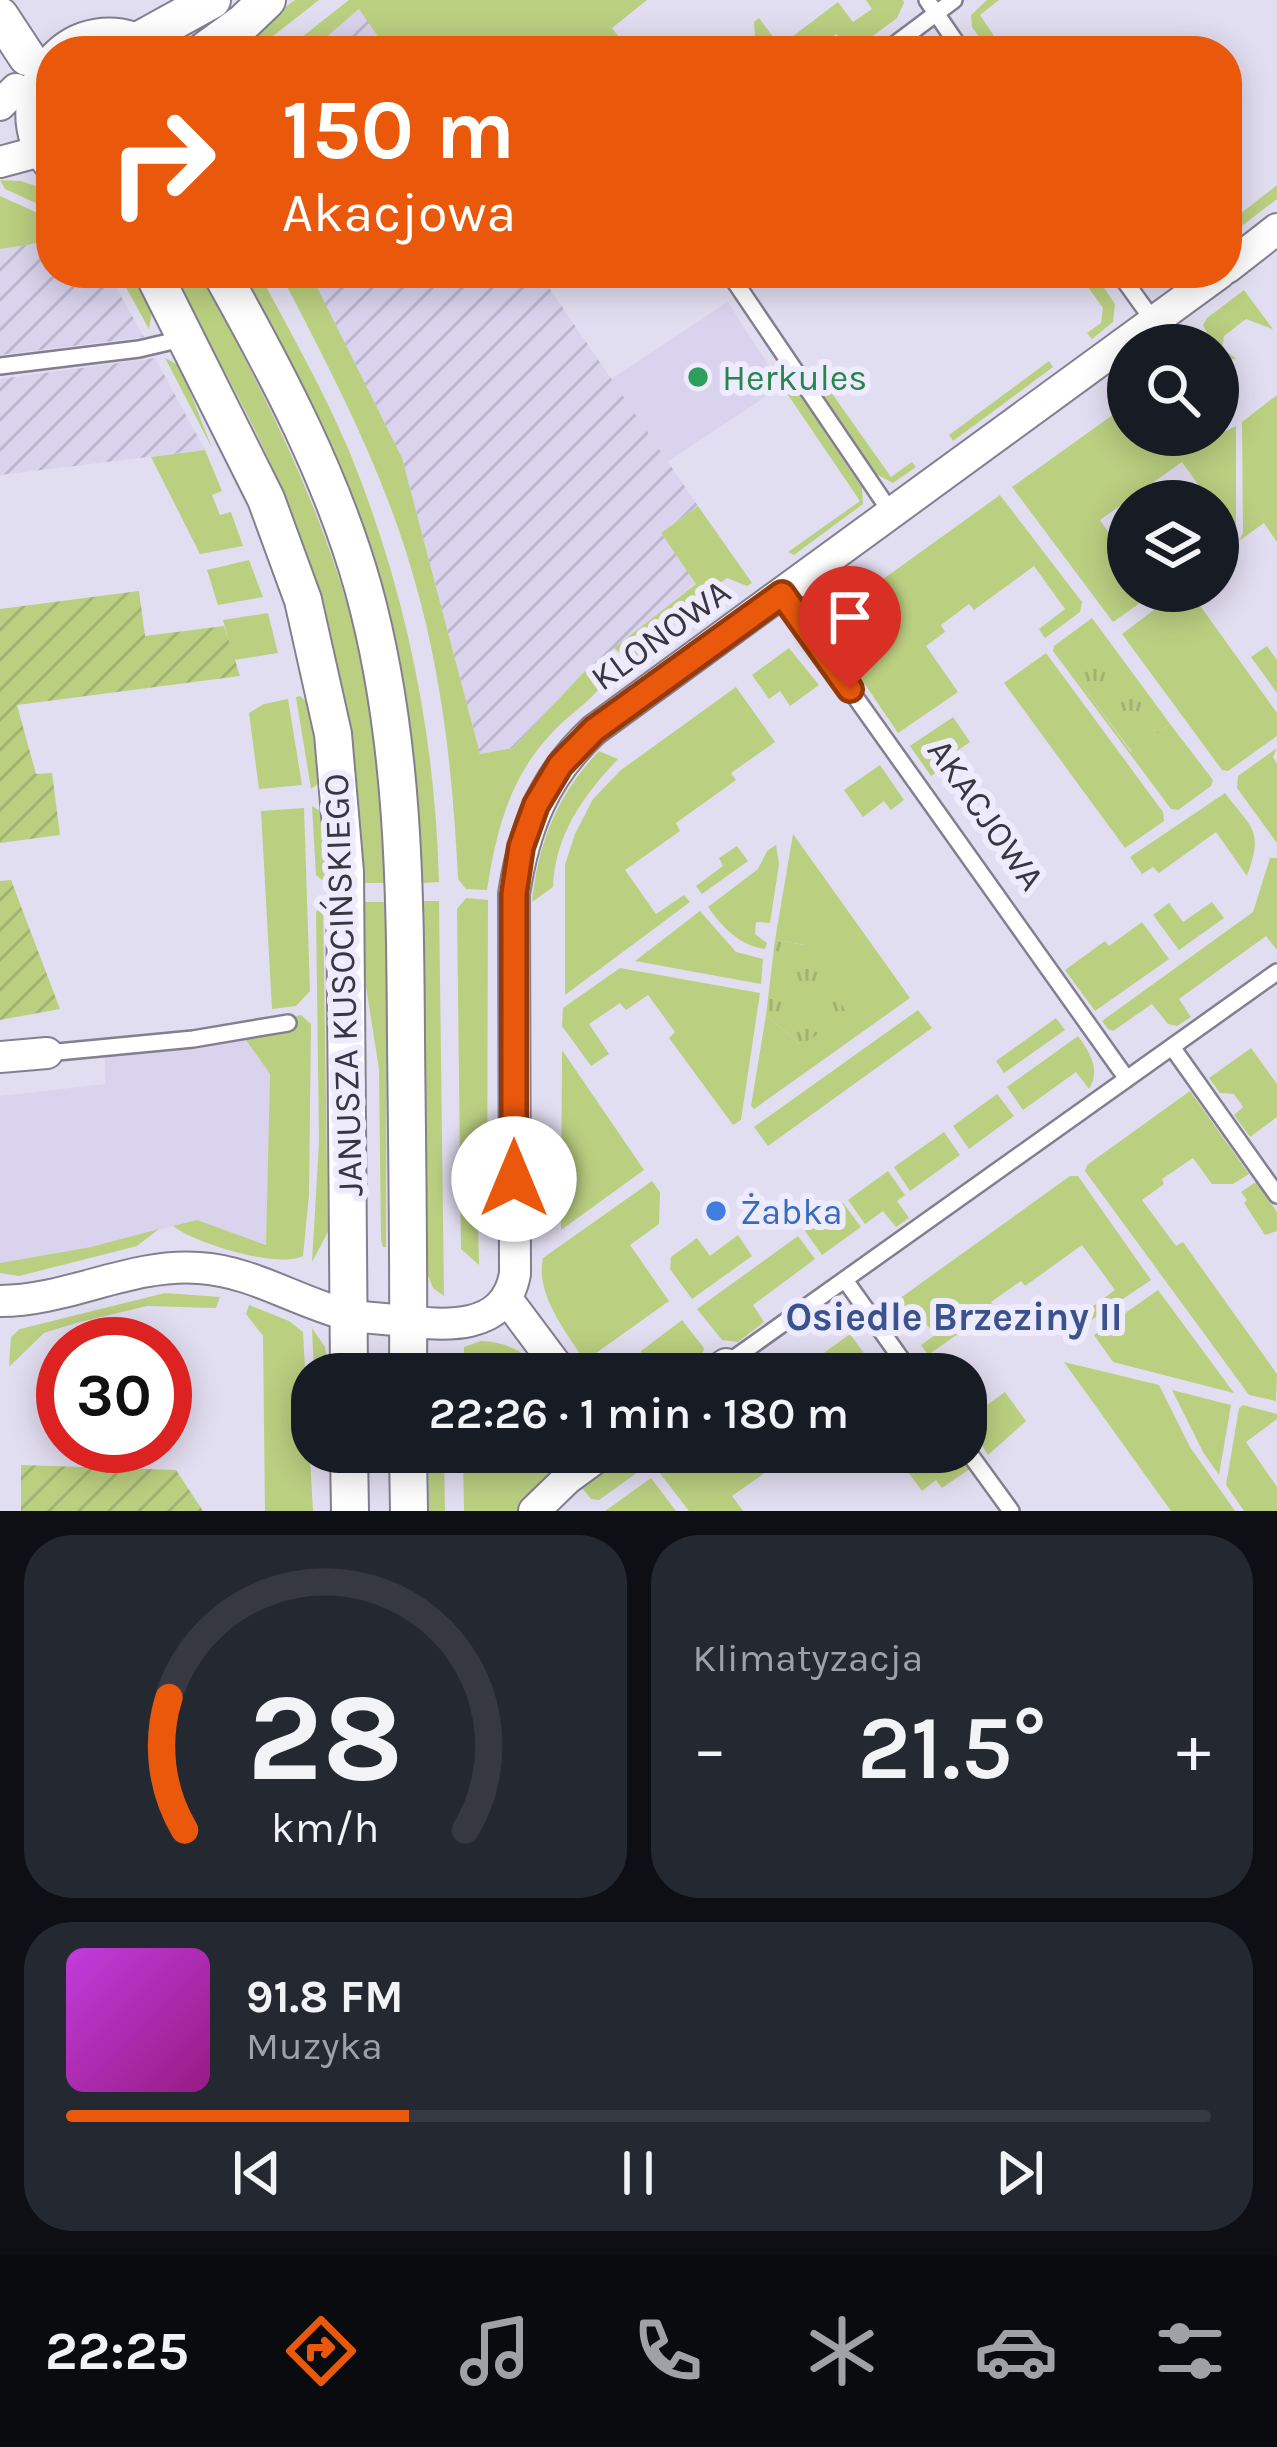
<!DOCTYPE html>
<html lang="pl">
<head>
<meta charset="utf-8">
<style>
	body { margin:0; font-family:Karla,sans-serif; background:#242831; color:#f1f3f6; height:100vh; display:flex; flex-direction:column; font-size:45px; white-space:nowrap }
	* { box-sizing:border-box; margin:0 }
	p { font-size:39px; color:#9ea1a6 }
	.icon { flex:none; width:66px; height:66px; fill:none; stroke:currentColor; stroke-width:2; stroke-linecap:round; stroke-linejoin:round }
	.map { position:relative; height:1511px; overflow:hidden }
	.drawer { display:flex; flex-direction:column; gap:24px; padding:24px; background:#0d0f14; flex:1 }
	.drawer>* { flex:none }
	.banner { position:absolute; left:36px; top:36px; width:1206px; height:252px; border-radius:48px; box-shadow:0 6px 30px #0003; background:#ea580c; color:#fff; overflow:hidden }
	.tools { position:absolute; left:1107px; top:324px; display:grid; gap:24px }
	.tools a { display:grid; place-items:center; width:132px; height:132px; border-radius:50%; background:#171b24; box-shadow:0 6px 30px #0003; font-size:60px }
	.speed { position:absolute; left:36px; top:1317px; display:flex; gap:24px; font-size:60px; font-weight:700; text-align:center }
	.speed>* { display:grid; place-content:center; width:156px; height:156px; border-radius:50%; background:#171b24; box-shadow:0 6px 30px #0003; line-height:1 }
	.speed .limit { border:18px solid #d22; background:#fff; color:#111 }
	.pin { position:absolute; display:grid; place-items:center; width:102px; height:102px; color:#fff; margin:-123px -51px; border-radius:50% 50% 50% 0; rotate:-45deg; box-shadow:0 0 12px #0007 }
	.pin .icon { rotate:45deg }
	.me { position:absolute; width:132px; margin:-66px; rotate:0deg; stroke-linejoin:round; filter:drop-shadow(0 0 9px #0008) }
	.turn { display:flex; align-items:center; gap:42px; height:252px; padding:0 48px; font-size:54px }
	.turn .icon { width:156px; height:156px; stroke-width:2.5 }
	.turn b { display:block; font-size:84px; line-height:102px }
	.big { font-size:90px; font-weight:600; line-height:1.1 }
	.drawer .card { flex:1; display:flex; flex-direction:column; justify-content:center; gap:18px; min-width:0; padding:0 42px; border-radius:48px; background:#242831 }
	.drawer .dial { align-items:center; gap:0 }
	.dial svg { height:312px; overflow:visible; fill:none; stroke:#363941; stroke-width:7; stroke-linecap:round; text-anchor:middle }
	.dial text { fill:#f1f3f6; stroke:none }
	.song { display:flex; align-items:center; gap:36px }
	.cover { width:144px; height:144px; border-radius:18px; background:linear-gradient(135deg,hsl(290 70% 55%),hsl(310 70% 35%)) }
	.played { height:12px; border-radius:6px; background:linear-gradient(90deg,#ea580c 30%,#363941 30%) }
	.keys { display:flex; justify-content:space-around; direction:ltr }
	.heat { display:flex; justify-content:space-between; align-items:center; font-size:66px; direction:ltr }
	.drawer .tiles { flex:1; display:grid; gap:24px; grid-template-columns:1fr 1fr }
	.card:last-child { grid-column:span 2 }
	.trip { position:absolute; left:291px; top:1353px; width:696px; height:120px; border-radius:48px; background:#171b24; box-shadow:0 6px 30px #0003; font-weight:600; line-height:120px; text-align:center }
	.tab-bar { display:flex; height:192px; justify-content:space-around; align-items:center; background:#090b0e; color:#9ea1a6 }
	.tab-bar .icon { width:84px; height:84px }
	.tab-bar .active { color:#ea580c }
	.tab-bar b { font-size:54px; color:#f1f3f6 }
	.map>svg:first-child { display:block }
	.built { fill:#d9d3ed }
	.industrial { fill:url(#industrial-furrows) }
	.grass { fill:#bbcf81 }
	.park { fill:url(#park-tufts) }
	.garden { fill:url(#garden-furrows) }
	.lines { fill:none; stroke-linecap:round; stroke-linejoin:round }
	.service-casing { stroke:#837f90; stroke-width:20 }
	.minor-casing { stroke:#837f90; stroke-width:34 }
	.tertiary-casing { stroke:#837f90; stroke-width:40 }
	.service { stroke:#fff; stroke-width:15 }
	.minor { stroke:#fff; stroke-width:30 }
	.tertiary { stroke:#fff; stroke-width:36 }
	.route-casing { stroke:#983908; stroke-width:30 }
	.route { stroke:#ea580c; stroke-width:21 }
	.leisure-dot { fill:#2e9e5b; stroke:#efebfe; stroke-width:4.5 }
	.shop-dot { fill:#3f7fe0; stroke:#efebfe; stroke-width:4.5 }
	.labels { text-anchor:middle; stroke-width:12; stroke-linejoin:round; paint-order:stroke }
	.leisure-label { font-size:36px; fill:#27864d; stroke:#efebfe; text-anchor:start }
	.street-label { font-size:36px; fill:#38363e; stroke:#efebfe }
	.shop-label { font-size:36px; fill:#366cbe; stroke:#efebfe; text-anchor:start }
	.neighbourhood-label { font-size:39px; font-weight:bold; fill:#3a538d; stroke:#efebfe }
</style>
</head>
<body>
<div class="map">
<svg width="1277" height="1511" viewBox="0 0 1277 1511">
	<defs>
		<pattern id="industrial-furrows" width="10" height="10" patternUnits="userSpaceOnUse" patternTransform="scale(3)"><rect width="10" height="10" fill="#d9d3ed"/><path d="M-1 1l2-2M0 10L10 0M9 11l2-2" fill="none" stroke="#bbb6cc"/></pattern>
		<pattern id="park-tufts" width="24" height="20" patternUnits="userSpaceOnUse" patternTransform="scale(3)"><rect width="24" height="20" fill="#bbcf81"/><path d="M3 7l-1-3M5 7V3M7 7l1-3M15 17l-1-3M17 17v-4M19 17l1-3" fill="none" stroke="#a2b270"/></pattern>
		<pattern id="garden-furrows" width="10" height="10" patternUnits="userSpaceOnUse" patternTransform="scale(3)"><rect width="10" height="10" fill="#bbcf81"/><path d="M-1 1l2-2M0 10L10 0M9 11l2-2" fill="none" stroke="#a2b270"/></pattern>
	</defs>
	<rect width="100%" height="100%" fill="#e2def1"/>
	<path class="built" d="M728,302L782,386L667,462L611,379Z
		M246,1040L270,1074L266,1246L173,1226L91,1247L0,1263V1096L105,1084V1056Z"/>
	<path class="industrial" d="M359,8L388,51H310Z
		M51,241V273H108L144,337L0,355V249Z
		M310,273H539L698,506L661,533L696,583L582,674L513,748L480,754L402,458Z
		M155,358L205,450L0,475V379Z"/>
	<path class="grass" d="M295,0H319L254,51H245L238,41Z
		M349,0H647L612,28L630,51H388L359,9L310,51H284Z
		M866,0H903L904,3L897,18L853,51L836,34L814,51H756L754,22L759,18L780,46L838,2L853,22L872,9Z
		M987,0H999L980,15L1004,51H989L972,27L971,15Z
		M0,180L21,181L51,191V210L5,189Z
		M1277,185V199L1229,236L1227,224Z
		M0,196L51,219V241L0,249Z
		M118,273H130L152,312L149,329Z
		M171,273H200C276,415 348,557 373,718C381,773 383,828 387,883H363C357,758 339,638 295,521C262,435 215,354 171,273Z
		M242,273H259C290,332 324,391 350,453C406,591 435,733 439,882L423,883C417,756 401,633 358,513C327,430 283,351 242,273Z
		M280,273H310L402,458L480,754L513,748L582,674L591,667L598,690C584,706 565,718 550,735C509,779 496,832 487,890L466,889L458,879C453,778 443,679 415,582C385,473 332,373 280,273Z
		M1078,273H1094L1115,304L1113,322L1092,339L1087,333L1101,323L1103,308Z
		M1244,290L1273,329L1246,319L1224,336L1222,349L1237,359L1218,360V345H1213L1203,325L1207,318Z
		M165,358L180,366L212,448Z
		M1049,361L1053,367L953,441L949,435Z
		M814,368L891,477L912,462L916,467L893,483L876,474L808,372Z
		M791,382L862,488L863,504L794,555L788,552L860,501L782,386Z
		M1277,395V542L1264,523L1239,541L1243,533L1242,422Z
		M1128,404V435H1218L1236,426V530L1233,532L1218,511V501H1210L1182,462L1100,520L1128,560V591H1157L1113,622L1012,487Z
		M205,450L222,491L212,495L220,515L231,512L243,546L200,554L151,457Z
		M1000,495L1082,602L1080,612L1045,638L1039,629L1065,609L1034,566L974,610L969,604L941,625L945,632L926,646L958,692L898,733L858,674L868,666L853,645L842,651L822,623Z
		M698,506L752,583L747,586L727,578L638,642L645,657L631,663L614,648L696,584L661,533Z
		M249,560L263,597L218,605L207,570Z
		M1191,593L1277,713V736L1228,771L1222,770L1122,634L1175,594Z
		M268,613L278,653L234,660L223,620Z
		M1092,618L1112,645L1074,674L1131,752L1170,724L1213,780L1211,786L1178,810L1171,809L1053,651L1054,646Z
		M1267,646L1277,660V693L1251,657Z
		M789,648L819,685L790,706L780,691L769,699L752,675Z
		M1046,653L1163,812L1164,821L1125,848L1004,683Z
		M736,687L775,742L731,773L736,780L676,823L680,831L625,870L656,914L684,895L690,902L565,995V865L575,834L593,799L621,770Z
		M300,696L308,703L320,782L311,789L296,697Z
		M288,699L302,785L259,789L249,713L264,704Z
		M953,717L970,742L948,757L951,762L931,776L910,746Z
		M1277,748L1273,757L1277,764V843L1237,788L1238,776Z
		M599,751L618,759C583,796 555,835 553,887L532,902C538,843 557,795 599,751Z
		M880,765L904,800L891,810L884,801L863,817L844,790Z
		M1225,793C1252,829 1264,829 1247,876L1216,832L1159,873L1153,867L1142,874L1130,857Z
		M312,806L323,813L326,883L316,875Z
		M304,808L310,991L296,1006L272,1009L261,811Z
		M793,834L910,998L754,1109L751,1106L766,1015L801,1045L805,945L775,940Z
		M776,845L779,864L770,923L756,922L755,934L767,943L765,949C739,945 723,928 708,907L758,869L767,851Z
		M737,846L748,861L702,894L696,886L723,866L719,858Z
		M1270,858H1277V950L1266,936L1179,999L1191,1017L1177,1026L1168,1024L1152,1004L1113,1031L1108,1029L1102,1021L1253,912Z
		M466,898L488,900L487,1223L478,1224L479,1265L461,1249L457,909Z
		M423,901H439L444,1296L433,1288L427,1273Z
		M363,902H387L386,1247H383L381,1239L379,1069L364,974Z
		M1212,902L1224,918L1179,950L1153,915L1169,903L1183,922Z
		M323,903L328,1232L312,1262L319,1142L316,912Z
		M700,911L736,952L763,959L761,984L635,961Z
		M1142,922L1169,959L1095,1011L1065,970L1105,941L1109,946Z
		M620,968L760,993L741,1120L733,1125L669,1038L675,1032L648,995L626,1010L620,1003L589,1024L609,1054L591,1066L562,1026L563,1008Z
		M918,1010L932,1028L768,1146L754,1127Z
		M301,1015L311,1024L309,1195L303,1256C278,1269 194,1243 173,1226L197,1220L266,1245L270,1074L246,1040L292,1031V1017Z
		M1056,1018L1065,1030L1004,1073L996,1061Z
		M1078,1036C1090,1053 1101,1069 1089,1089L1076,1072L1023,1110L1007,1087Z
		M1251,1048L1277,1084V1117L1250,1137L1234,1115L1243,1107L1234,1094L1220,1093L1209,1078Z
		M562,1050L644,1170L561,1230Z
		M1190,1091L1249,1174L1233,1184H1212L1193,1158L1162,1179L1164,1184L1142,1200L1176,1246L1183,1242L1277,1374L1276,1401L1249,1395L1085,1171L1087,1165Z
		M997,1094L1014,1116L969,1149L953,1126Z
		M944,1132L960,1155L910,1191L894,1167Z
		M888,1171L905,1195L897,1201L909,1218L896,1227L883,1211L865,1224L848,1200Z
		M1070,1176H1078L1151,1280L1087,1323L1081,1315L1115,1290L1082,1245L1025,1286L1021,1281L991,1302L995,1308L928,1355L921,1345L935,1335L926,1324L913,1333L892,1304Z
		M652,1181L660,1192L659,1224L630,1245L669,1301L585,1361C566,1332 535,1294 543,1258Z
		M1256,1182L1277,1212V1231L1265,1235L1244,1203L1247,1200L1241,1192Z
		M843,1203L861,1227L822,1255L805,1231Z
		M159,1229L137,1246L19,1276L0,1273V1263L91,1247Z
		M738,1235L752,1256L692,1299L670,1269L671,1257L697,1238L710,1256Z
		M798,1236L815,1259L753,1305L764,1322L738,1342L722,1340L697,1309Z
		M1158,1290L1234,1393L1113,1362L1094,1335Z
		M165,1293L220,1297L216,1308L147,1306L76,1323L44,1333L9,1367L11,1337L20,1329Z
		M249,1305L289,1321L303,1332L313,1511H265L263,1336L246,1314Z
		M682,1320L704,1348L699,1370L693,1374H645L639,1363L641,1351Z
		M312,1328L325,1347L330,1374H314Z
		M850,1334L879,1374H795Z
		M481,1341C507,1342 527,1352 543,1374H464V1347Z
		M1064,1362L1159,1385L1190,1447L1235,1511H1171Z
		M1172,1390L1231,1405L1219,1475L1203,1452Z
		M1005,1392L1026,1421L988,1455L966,1420Z
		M1243,1405L1277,1414V1419L1246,1442L1277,1487V1511H1244L1226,1485L1239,1408Z
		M428,1452H444L445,1511H429Z
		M463,1452H542L556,1470L518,1511H464Z
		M632,1452H666L599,1500L591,1499L582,1488Z
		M687,1452H787L790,1455L732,1496L743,1511H689L659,1472Z
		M921,1452H959L971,1468L942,1488L936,1480L922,1491L903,1465Z
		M651,1478L676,1511H605Z"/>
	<path class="park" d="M1112,645L1170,724L1132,752L1073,673Z
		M775,940L805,945L848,1015L801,1045L766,1015Z"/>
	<path class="garden" d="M139,591L145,636L224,626L240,676L17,705L36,774L52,773L60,835L0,843V609Z
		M11,880L60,1009L0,1020V881Z
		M21,1465L176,1470L203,1511H21Z"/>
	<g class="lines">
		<g class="service-casing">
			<path id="service" d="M927,0L962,51
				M886,51L954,0
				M729,273L892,514
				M1119,273L1155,323
				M0,366L139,349L186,338
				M782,594L1127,1079
				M1172,1047L1277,1195
				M47,1053L193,1039L288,1023
				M845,1280L912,1374
				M726,1364L1277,972
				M966,1449L1011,1511"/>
		</g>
		<g class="minor-casing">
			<path id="minor" d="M0,105L16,89
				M0,162L37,152
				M1227,268L1277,229
				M0,1057L47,1053
				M507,1299L563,1374
				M0,1301C68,1301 130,1263 199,1268C252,1271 297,1302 348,1315C363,1318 379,1318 394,1320C441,1325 504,1334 515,1274L514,894C524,828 544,776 594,730L1220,273
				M712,1374L726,1364
				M534,1511L567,1479L604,1452"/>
		</g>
		<g class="tertiary-casing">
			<path id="tertiary" d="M0,16L27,57
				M143,38L212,0
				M204,51L244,22L267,0
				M51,162C0,95 75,0 154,51
				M153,273L266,499L303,600L333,734L345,872L349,1374
				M221,273C277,373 332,477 363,587C404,735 405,885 406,1038C407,1150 409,1262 408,1374
				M349,1452L350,1511
				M408,1452L409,1511"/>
		</g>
		<use href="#service" class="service"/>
		<use href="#minor" class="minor"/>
		<use href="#tertiary" class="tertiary"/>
	</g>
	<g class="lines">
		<g class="route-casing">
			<path id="route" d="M514,1179V894L521,847L536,805L560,765L594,730L782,594L850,689"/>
		</g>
		<use href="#route" class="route"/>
	</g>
	<circle class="leisure-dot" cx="698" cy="377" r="12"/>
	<circle class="shop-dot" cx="716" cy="1211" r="12"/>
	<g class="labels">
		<g class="leisure-label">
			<text x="722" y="390">Herkules</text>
		</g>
		<g class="street-label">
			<text transform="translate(660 634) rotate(-36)" y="13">KLONOWA</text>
			<text transform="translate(987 814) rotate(55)" y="13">AKACJOWA</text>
			<text transform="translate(342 985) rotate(-92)" y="13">JANUSZA KUSOCIŃSKIEGO</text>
		</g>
		<g class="shop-label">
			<text x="740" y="1224">Żabka</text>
		</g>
		<g class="neighbourhood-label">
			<text x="954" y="1330">Osiedle Brzeziny II</text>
		</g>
	</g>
</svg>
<div class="tools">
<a><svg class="icon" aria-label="search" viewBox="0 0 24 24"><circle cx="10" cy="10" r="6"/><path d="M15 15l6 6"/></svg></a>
<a><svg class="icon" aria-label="layers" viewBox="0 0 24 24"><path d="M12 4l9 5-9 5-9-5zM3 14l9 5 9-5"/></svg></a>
</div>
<div class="speed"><div class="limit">30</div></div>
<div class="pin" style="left:850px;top:689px;background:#d93025"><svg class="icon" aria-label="arrive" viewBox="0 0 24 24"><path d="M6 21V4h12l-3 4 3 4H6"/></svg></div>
<svg class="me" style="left:514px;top:1179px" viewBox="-20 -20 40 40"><circle r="19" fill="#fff"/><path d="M0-13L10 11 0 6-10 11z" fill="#ea580c"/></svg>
<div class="trip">22:26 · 1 min · 180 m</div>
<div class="banner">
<div class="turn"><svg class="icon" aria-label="right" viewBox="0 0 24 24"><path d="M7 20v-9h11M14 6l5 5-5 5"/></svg><div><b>150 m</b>Akacjowa</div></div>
</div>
</div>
<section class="drawer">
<div class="tiles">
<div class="card dial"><svg viewBox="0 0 100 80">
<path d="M14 69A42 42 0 1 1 86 69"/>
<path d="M14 69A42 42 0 0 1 10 35" stroke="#ea580c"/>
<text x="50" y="56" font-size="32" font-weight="700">28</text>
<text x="50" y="72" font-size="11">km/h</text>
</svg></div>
<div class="card"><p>Klimatyzacja</p>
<div class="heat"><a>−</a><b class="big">21.5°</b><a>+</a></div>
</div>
<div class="card">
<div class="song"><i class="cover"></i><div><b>91.8 FM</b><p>Muzyka</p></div></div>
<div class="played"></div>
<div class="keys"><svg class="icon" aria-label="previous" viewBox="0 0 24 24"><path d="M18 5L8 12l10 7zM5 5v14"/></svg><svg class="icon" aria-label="pause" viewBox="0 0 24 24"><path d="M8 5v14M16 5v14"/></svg><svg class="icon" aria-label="next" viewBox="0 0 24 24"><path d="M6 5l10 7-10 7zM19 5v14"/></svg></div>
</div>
</div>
</section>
<nav class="tab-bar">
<b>22:25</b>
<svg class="icon active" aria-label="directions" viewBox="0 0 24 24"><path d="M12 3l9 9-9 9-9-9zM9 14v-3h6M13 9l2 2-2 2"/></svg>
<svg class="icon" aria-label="music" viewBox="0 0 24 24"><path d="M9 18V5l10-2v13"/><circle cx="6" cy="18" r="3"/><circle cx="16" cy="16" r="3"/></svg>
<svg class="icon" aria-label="phone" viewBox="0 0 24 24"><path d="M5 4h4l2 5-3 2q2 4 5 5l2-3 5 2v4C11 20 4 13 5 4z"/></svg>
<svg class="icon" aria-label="climate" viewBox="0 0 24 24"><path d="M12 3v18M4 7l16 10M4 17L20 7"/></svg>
<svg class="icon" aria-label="car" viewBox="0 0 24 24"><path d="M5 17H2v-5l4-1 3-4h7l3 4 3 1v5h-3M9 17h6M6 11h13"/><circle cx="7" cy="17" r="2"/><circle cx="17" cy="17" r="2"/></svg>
<svg class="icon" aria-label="filters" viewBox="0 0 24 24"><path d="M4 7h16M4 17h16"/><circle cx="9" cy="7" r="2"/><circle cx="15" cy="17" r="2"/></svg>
</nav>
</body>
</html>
